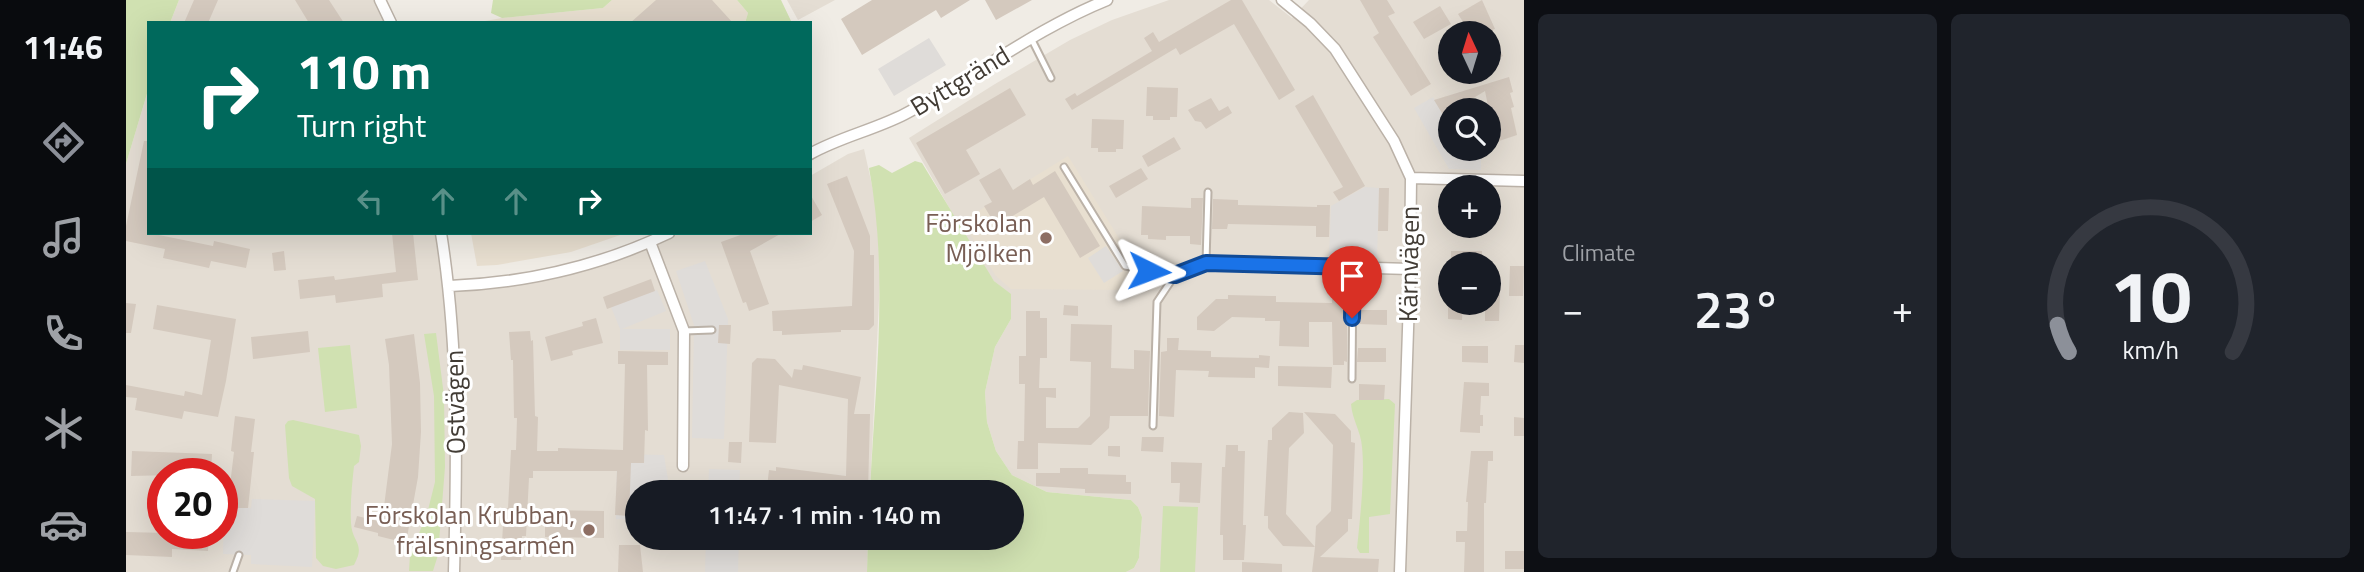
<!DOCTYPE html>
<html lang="en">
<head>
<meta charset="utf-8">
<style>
	body { margin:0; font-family:"Titillium Web",sans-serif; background:#20242c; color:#f1f3f6; height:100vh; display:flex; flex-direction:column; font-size:26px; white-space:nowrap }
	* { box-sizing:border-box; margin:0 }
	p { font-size:23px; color:#9ea1a6 }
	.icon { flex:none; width:38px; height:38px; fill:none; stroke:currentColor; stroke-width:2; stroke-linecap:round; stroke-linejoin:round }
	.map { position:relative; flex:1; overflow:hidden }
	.sheet { display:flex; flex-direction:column; gap:14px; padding:14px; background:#0d0f14; width:840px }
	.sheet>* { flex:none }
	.top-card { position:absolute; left:21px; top:21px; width:665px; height:214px; border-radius:0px; box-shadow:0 7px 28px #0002; background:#00695c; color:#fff; overflow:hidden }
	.needle { width:46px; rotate:356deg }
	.fabs { position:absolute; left:1312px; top:21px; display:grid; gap:14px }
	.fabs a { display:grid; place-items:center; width:63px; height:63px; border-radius:50%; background:#171b24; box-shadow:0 7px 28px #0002; font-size:35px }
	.speed { position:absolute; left:21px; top:458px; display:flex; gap:14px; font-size:35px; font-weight:700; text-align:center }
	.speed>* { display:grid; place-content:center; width:91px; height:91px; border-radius:50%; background:#171b24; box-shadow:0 7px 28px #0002; line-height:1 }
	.speed .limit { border:10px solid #d22; background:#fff; color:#111 }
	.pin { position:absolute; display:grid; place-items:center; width:60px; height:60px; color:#fff; margin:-72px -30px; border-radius:50% 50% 50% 0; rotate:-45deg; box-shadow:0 0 7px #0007 }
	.pin .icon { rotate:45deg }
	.me { position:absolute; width:77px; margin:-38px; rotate:93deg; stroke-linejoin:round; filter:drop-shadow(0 0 5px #0008) }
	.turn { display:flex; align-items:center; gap:24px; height:147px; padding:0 35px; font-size:32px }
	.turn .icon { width:91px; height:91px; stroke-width:2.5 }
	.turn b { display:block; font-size:49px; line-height:60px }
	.lanes { display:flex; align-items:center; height:66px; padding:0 35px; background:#0003; justify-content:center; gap:35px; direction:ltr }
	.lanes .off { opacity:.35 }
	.big { font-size:52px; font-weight:600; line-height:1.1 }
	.sheet .tile { flex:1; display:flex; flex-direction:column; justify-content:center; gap:10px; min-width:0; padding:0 24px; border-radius:10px; background:#20242c }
	.sheet .dial { align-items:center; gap:0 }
	.dial svg { height:182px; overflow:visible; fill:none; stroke:#363941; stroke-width:7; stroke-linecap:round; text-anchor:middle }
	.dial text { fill:#f1f3f6; stroke:none }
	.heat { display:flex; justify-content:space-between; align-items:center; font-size:38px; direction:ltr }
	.sheet .tiles { flex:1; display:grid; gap:14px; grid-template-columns:repeat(2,1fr) }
	.trip { position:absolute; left:499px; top:480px; width:399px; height:70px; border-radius:35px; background:#171b24; box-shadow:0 7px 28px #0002; font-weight:600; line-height:70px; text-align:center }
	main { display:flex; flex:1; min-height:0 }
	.dock { display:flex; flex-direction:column; width:126px; justify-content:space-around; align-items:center; background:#090b0e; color:#9ea1a6 }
	.dock .icon { width:49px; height:49px }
	.dock .current { color:#8c9099 }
	.dock b { font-size:32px; color:#f1f3f6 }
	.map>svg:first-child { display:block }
	.residential { fill:#e4ddd3; fill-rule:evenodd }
	.education { fill:#e8dfd0 }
	.green { fill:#d0e1b1 }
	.parking { fill:#dfdcd9 }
	.building { fill:#d4c9be }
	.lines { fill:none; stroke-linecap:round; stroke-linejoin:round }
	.service-casing { stroke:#bbb2a8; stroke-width:9 }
	.minor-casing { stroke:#bbb2a8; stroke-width:13 }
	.service { stroke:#fff; stroke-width:5 }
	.minor { stroke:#fff; stroke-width:10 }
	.route-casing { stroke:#114b97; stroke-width:18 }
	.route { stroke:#1a73e8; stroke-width:12 }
	.education-dot { fill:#8d6e63; stroke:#fff; stroke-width:2.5 }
	.labels { text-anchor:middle; stroke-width:6; stroke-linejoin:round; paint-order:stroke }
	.street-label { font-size:26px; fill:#423c35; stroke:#fff }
	.education-label { font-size:26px; fill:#785e54; stroke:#fff; text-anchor:end }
</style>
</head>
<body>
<main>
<nav class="dock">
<b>11:46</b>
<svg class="icon current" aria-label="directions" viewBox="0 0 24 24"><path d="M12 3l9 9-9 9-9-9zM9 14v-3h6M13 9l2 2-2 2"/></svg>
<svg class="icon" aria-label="music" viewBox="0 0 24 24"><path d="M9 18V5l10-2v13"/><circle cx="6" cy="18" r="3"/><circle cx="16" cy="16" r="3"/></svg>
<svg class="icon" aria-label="phone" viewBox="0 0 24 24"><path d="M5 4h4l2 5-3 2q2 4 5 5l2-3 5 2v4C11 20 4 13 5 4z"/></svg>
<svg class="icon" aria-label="climate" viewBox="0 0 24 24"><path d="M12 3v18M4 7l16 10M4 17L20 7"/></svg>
<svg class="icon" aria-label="car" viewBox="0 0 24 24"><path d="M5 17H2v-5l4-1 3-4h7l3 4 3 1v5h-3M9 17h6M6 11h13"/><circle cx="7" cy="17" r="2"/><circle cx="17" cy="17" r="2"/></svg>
</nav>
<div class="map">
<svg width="1398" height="572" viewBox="0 0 1398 572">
	<rect width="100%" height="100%" fill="#f0ece5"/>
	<path class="residential" d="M53,0H249L260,23H44Z
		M661,0H709L672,20Z
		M1043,0H1143L1166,18L1183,0H1398V572H1000L1008,568L1013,558L1016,517L1012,507L1005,500L921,492L886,475L870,451L861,422L859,392L869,347L885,319V295L868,281L854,261L783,138L869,84L944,40L986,20ZM1325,33H1363V72H1325ZM1325,110H1363V149H1325ZM1325,187H1363V226H1325ZM1325,264H1363V303H1325Z
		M23,87V233H316L324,286L428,274L556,233H684V176L722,154L738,149L751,208L754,278L744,492H511V537H742L741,572H0V164ZM37,474H96V534H37Z"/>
	<path class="education" d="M486,0H611L622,13L619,23H348L376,18L477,8Z
		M942,156L1004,256L1002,290L885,289L870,276L836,221Z
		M345,233H500L445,252L371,265L351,266Z"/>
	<path class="green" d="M0,0H53L44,23H23V87L0,164Z
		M367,0H486L477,8L376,18L365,13Z
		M611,0H655L666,23H619L622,13Z
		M789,161L796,163L868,281L885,294V319L869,347L859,392L861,422L870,451L886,475L921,492L1005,500L1012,507L1016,517L1013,558L1008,568L1000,572H741L742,537H886V492H744C749,386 763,273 743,168L753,165L766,173Z
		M310,333L318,396L319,467L312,555L307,571H283L284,555L301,514L309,482L308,396L298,334Z
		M224,345L231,408L199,412L192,348Z
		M1263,399L1269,404L1264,514L1243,517V553H1234L1231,548C1234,520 1239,474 1236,447C1235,432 1226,419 1225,404L1231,400Z
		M167,420L233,435L235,446L233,462L228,466C226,484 224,505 225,523C226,543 240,543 228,565L210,569L197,566L190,558L189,499L166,486L163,478L159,425L162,421Z
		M1037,506L1072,507L1069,572H1034Z"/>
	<path class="parking" d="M803,38L820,65L768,96L752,69Z
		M1307,97L1325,128V149L1355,151V170L1323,169L1288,108Z
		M1239,187L1253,188L1251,259L1203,257L1205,206Z
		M980,246L997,271L978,283L962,258Z
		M579,261L602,319L598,439L566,438L568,325L550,271Z
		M531,290L540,311L496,329H544V350H494V329L485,307Z
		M491,454L538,455L544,492H511V520L490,519Z
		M583,469L614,470L613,492H582Z
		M126,499L189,501L186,567L125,564V555L97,554L98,507L125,508Z
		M580,537H613L612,572H579Z"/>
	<path class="building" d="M68,0H92L82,23H58Z
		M169,0H203L218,23H183Z
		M530,0H586L607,23H504Z
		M746,0H844L815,18L810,10L736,55L715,19Z
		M859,0H906L870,20Z
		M1105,0H1116L1169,90L1153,100L1108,24L1054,55L1050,48L946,110L939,99L949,93L951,96L1026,51L1018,38L1027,32L1033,42Z
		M1234,0H1261L1269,13L1262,16L1305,84L1285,96L1247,37L1253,33Z
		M1356,0L1369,29L1366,30L1368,33H1364L1377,56L1363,63V33H1344L1332,14Z
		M1314,6L1325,24L1298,39L1287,22Z
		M1383,77L1387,92L1384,93L1388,107L1385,108L1391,135L1370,142L1363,128L1366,126L1359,91L1336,105L1339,110H1325V128L1308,100Z
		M1021,87L1052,88L1051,117H1044V120H1027V116H1020Z
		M884,88L900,115L840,150L854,174L819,194L790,143Z
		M1187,95L1239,186L1213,201L1207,192L1217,187L1169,106Z
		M1085,98L1093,111L1102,106L1106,113L1080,129L1075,122L1069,121L1062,110Z
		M966,119L998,120L997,149H990V152H972V148H965Z
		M1048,137L1055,149L1022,167L1016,156Z
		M18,141H23V233L87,246L88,241L124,249L120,268L85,261L83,268L37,258L39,249L0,241V226Z
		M874,168L887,190L904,179L907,185L929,171L974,246L954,258L918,197L870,226L858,206L866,202L853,180Z
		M1015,168L1022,179L990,198L983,186Z
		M721,176L744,236V255H748V325L743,330H715V332L656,335V331H647L646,311L726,306L728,251L701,184Z
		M1253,188H1263L1262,231H1252Z
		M684,194L696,215L684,222Z
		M1065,198H1077L1075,245L1064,244V236H1040V240L1022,239V235H1015L1016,206L1065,208Z
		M1087,199L1112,200V205L1191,207V205H1204L1203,237H1190V226L1102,224L1101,229H1086Z
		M266,233H287L292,280L256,284L257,297L210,303L209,295L174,299L172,280L208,276L209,280L270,272Z
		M620,233H656L624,251L643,304L623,311L620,302L617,303L595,242Z
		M158,251L160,270L148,271L146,253Z
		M1325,251H1356V264H1325Z
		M1384,266H1398L1397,296H1383Z
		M525,279L529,291L481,309L477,297Z
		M1363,290L1374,291L1373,321H1359V303H1363Z
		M1102,295L1150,296V302L1206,303V299H1221V362L1218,361V365H1207L1206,322H1183V347L1153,346L1154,321H1139V318L1106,317L1088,331L1071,330V317L1090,299H1102Z
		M0,303L10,304L5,333H0Z
		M1322,303H1337L1336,320L1322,319Z
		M31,305L110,319L100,381L92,417L58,411L56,419L9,410L11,398L0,397V385L58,396L59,391L76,395L85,340L27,329Z
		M938,305L952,306V316L937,315Z
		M1232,310H1261V325L1232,324Z
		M900,311H914V318H921V358H914L913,388H930V398L920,397V428H952L964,416L965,362L944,361L945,324L986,325L985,368L1008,369V350L1024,351L1022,416H984L983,428L965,445L912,443V469H891L892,441H898L899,384H893V356H900Z
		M470,318L477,343L446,351L447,355L425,361L419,337L457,326L456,322Z
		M593,325H605L604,344L592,343Z
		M182,331L184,352L127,359L125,337Z
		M404,331L405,341L407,340L409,416L412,417L411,451H432V448L497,450L499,364H492V351L542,352V365H521L522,431L519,430L518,463H505L503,516L489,515L491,471H407V478H403L400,536H396L395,560H375L378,508H382L385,450H390L391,418H388L387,360H385L383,332Z
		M288,334L294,383L295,432L292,477L280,543L252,536V533L228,527L231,516L256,522L266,444L263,365L259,339Z
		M1041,338H1053L1052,350L1085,351V357L1133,358V355L1144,356L1143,368L1129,367V378L1082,377L1083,371L1050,370L1048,417L1033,416L1035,352L1041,351Z
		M1389,345H1398V363L1388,362Z
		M1336,346H1362V363L1336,362Z
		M1232,348H1260V362H1231Z
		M631,358L649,359L666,378L668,369L676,370L677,365L735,377L728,414H744L742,492H656L641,487L643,470L650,471V467L720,476L722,399L653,385L650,443L623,442L626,363Z
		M1152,366L1206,367L1205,388L1152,386Z
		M1338,382L1363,383V396H1355L1354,415H1357V426H1354V433L1334,432Z
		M1233,384L1259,385L1258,400H1233Z
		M1163,412L1177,413L1178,433L1163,448L1160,514L1189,547L1190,526L1205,511L1207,445L1178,412L1209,414L1225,431V442L1229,443L1226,519H1222V531L1194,557L1253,559L1252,572H1186L1189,547L1157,546L1142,528V516H1138L1142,440H1146V428Z
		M109,416L129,419L125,452H128L122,508H106L107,485H104L108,452L105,451Z
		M1388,417L1398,418V436H1388Z
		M1016,437H1038L1037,452L1015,451Z
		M603,442H616L615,463L602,462Z
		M1100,445H1112V451H1119L1117,525H1120L1118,560H1097V535H1094L1096,467H1099Z
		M982,446H994V457L982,456Z
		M6,451L86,454L85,474L5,476Z
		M1345,451H1367V461H1362L1360,503H1358V572H1338L1339,542H1330V531H1341L1342,502H1340Z
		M1045,462L1076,463L1074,503L1053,502L1054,483H1045Z
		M934,468H962V474L1000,475V482H1005V494L959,493V489L910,486V473H934Z
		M419,510L478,511V538L419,537Z
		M0,532L83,534L82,551L46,549V557L0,555Z
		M493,545H514L517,572H492Z
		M1379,551H1398V569H1379Z
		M1116,562L1156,564V572H1116Z"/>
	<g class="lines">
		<g class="service-casing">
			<path id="service" d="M905,38L925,78
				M938,167L999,266L1049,275L1031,302L1027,426
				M1080,263L1082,192
				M558,331L586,330
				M1226,379L1227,267
				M107,572L113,555"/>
		</g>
		<g class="minor-casing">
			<path id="minor" d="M254,0L265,23
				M1156,0L1184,23L1209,49L1268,141L1285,178L1284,269L1274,572
				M684,154C714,137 748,130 779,114C847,78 909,29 981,0
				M1285,178L1398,181
				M315,233C333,346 331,458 328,572
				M524,242L558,331L557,466
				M1049,275L1080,263L1284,269
				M324,286C400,283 474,266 543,233"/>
		</g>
		<use href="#service" class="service"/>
		<use href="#minor" class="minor"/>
	</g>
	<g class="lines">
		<g class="route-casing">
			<path id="route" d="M1023,271L1049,275L1080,263L1227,267L1226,318"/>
		</g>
		<use href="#route" class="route"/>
	</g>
	<g class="education-dot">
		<circle cx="920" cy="238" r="7"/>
		<circle cx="463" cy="530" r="7"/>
	</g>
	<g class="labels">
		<g class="street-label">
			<text transform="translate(834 81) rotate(-31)" y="9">Byttgränd</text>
			<text transform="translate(1283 264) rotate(-89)" y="9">Kärnvägen</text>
			<text transform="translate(329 402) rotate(-91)" y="9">Ostvägen</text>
		</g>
		<g class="education-label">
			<text x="906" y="232">Förskolan<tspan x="906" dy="30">Mjölken</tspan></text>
			<text x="449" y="524">Förskolan Krubban,<tspan x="449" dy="30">frälsningsarmén</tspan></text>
		</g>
	</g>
</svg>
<div class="fabs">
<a><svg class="needle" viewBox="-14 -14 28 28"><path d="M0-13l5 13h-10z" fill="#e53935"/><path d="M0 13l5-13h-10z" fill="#9ea1a6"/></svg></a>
<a><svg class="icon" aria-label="search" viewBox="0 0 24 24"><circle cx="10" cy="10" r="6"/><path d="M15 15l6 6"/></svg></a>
<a>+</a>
<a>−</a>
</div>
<div class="speed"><div class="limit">20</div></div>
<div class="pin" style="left:1226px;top:318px;background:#d93025"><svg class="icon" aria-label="arrive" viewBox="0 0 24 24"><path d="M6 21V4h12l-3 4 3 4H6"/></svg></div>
<svg class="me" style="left:1023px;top:271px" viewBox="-20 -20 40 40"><path d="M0-17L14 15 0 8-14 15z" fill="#1a73e8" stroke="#fff" stroke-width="4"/></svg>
<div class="trip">11:47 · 1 min · 140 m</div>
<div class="top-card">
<div class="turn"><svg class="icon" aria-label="right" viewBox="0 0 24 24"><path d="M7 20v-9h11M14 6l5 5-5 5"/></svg><div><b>110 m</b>Turn right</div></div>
<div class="lanes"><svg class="icon off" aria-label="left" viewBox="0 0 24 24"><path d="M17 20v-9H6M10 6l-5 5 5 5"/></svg><svg class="icon off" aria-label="ahead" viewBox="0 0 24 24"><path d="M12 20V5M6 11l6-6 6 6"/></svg><svg class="icon off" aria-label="ahead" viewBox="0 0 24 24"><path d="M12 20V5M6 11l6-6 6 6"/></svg><svg class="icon" aria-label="right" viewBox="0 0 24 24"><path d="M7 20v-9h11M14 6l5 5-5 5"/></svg></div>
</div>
</div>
<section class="sheet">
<div class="tiles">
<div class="tile"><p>Climate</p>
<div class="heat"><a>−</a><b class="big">23°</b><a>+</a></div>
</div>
<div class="tile dial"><svg viewBox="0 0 100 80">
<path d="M14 69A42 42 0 1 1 86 69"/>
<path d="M14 69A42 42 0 0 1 9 57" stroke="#8c9099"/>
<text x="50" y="56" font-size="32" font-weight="700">10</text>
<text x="50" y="72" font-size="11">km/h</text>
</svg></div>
</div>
</section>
</main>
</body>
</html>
